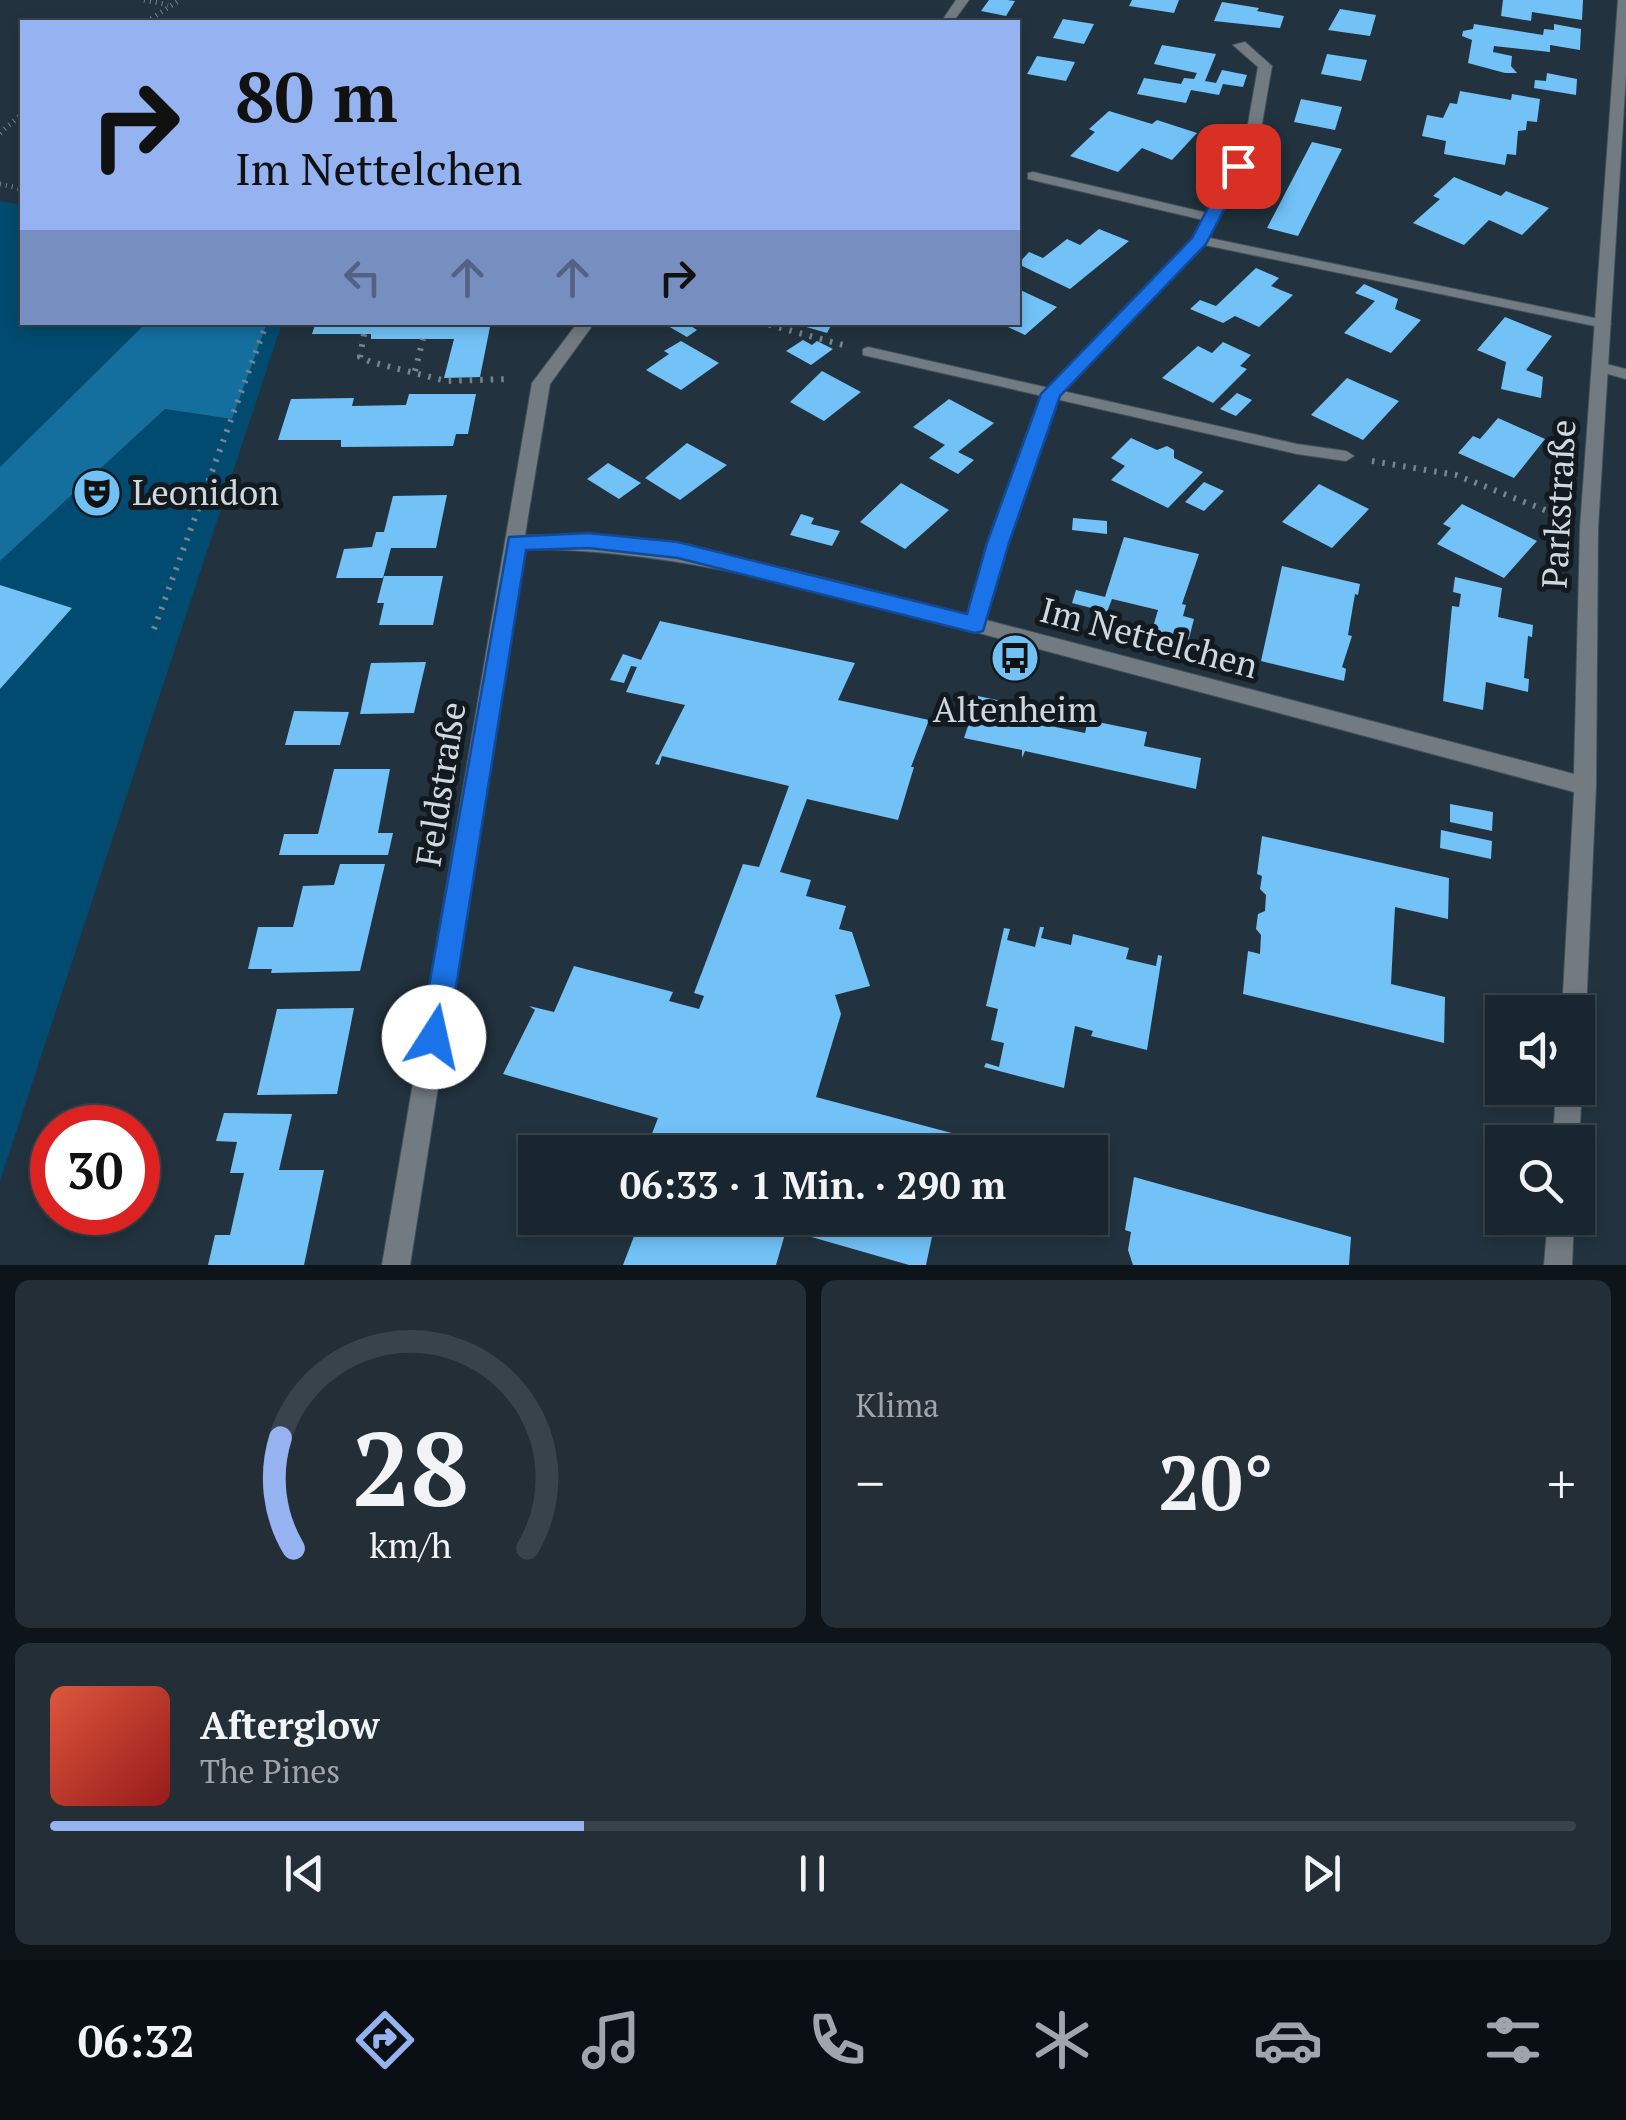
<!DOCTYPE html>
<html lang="de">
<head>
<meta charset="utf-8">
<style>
	body { margin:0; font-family:"PT Serif",serif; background:#232e37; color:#f1f3f6; height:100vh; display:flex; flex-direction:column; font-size:38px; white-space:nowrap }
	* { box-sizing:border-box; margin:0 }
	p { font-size:32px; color:#9fa5aa }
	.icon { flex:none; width:55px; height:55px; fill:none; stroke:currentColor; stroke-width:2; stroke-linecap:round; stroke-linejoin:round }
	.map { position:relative; height:1265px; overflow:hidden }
	.sheet { display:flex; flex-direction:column; gap:15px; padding:15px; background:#0e151a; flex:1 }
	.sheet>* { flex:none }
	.banner { position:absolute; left:20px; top:20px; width:1000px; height:305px; border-radius:0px; box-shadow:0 5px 15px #0003,0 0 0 2px #38434b; background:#95b2f1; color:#111; overflow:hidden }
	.controls { position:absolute; left:1485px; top:995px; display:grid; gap:20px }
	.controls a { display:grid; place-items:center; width:110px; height:110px; border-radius:0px; background:#1a262f; box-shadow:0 5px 15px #0003,0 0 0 2px #38434b; font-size:50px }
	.speed { position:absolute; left:30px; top:1105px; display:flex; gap:20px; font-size:50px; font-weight:700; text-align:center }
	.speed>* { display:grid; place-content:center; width:130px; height:130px; border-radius:50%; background:#1a262f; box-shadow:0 5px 15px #0003,0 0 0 2px #38434b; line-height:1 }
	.speed .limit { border:15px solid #d22; background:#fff; color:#111 }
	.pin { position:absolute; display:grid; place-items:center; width:85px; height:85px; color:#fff; margin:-42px; border-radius:20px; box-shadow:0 5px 15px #0006 }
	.me { position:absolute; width:110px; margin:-55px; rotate:10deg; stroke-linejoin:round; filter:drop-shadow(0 0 8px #0008) }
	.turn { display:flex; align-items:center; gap:35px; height:210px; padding:0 50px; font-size:45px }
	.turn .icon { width:130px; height:130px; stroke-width:2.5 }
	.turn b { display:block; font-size:70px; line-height:85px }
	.lanes { display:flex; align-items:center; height:95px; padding:0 50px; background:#0003; justify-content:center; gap:50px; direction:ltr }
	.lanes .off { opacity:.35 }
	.big { font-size:75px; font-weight:800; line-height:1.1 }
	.sheet .card { flex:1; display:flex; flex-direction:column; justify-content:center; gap:15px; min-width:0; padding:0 35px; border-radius:15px; background:#232e37 }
	.sheet .dial { align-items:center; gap:0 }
	.dial svg { height:260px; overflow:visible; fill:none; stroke:#38434b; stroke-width:7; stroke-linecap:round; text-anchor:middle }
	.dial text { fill:#f1f3f6; stroke:none }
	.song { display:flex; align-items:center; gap:30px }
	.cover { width:120px; height:120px; border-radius:15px; background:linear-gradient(135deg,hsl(10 70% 55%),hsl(0 70% 35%)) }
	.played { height:10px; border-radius:5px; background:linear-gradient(90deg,#95b2f1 35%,#38434b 35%) }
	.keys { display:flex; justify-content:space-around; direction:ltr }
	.heat { display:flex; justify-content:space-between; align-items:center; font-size:55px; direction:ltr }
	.sheet .tiles { flex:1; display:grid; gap:15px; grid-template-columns:1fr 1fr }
	.card:last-child { grid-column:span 2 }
	.trip { position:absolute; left:518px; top:1135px; width:590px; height:100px; border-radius:0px; background:#1a262f; box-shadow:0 5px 15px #0003,0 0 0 2px #38434b; font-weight:800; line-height:100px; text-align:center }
	.tabs { display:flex; height:160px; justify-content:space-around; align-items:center; background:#0a0f13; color:#9fa5aa }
	.tabs .icon { width:70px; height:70px }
	.tabs .active { color:#95b2f1 }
	.tabs b { font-size:45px; color:#f1f3f6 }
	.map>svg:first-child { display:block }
	.green { fill:#004b6f }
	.forest { fill:#146f9f }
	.building { fill:#72c2f7 }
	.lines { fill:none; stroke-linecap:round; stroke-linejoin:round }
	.service-casing { stroke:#41515c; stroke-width:2 }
	.minor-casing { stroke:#41515c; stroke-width:2 }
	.path-far1 { stroke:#77858f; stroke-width:5; stroke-dasharray:1 5; stroke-linecap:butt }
	.path { stroke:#77858f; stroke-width:6; stroke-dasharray:2.5 8; stroke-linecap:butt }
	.service { fill:#727b81; fill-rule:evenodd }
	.minor { fill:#727b81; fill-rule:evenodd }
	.route { fill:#1a73e8; stroke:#114b97; stroke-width:2.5 }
	.labels { text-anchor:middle; stroke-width:10; stroke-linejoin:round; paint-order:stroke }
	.poi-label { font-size:35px; fill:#cdd8df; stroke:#121a1f; text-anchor:start }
	.street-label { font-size:35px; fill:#cdd8df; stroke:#121a1f }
</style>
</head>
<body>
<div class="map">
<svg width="1626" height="1265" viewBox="0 0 1626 1265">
	<rect width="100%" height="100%" fill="#22333f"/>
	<path class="green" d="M0,201L22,205V322L146,323L0,467Z
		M267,323H282L0,1181V689L72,608L0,585V561L165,409L232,419Z"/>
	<path class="forest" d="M146,323H267L232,419L165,409L0,561V467Z"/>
	<path class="building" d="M989,0H1007L1015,1L1006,16L981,11Z
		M1132,0H1179L1174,13L1129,6Z
		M1503,0H1583L1582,20L1532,12L1531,21L1501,16Z
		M1222,2L1259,8L1257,11L1284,16L1280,28L1214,21Z
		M1340,9L1376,15L1370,36L1328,30Z
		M1063,19L1094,24L1084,44L1053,38Z
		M1474,24L1543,35L1544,29L1554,30V24L1581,29L1580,50L1550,45V52L1494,46L1493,52L1512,56L1511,66L1517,73H1505L1468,63L1472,40L1462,36L1463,31L1473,29Z
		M1162,45L1216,54L1205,81L1216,83L1222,70L1247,75L1243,87L1223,84L1219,95L1191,90L1186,103L1137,94L1144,78L1181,84L1184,78L1194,79L1197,73L1154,64Z
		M1327,54L1367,60L1361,81L1321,74Z
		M1037,56L1075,62L1066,81L1027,74Z
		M1547,73L1577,79L1576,95L1534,88L1535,80L1546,81Z
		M1460,91L1511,100L1512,94L1540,99L1537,122L1527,121L1526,130L1518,131L1516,155L1507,154L1505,165L1444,154L1446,141L1422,136L1427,115L1443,118L1450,103L1457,104Z
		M1301,99L1342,107L1335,130L1294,122Z
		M1109,111L1152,124L1157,120L1197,133L1172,160L1142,148L1118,172L1070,156L1095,132L1089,129Z
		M1312,142L1342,149L1298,236L1267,228Z
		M1454,177L1501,196L1506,191L1549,208L1522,235L1489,220L1464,245L1413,223L1440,199L1433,196Z
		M1099,229L1129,241L1070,289L1018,264L1029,252L1043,258L1067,239L1080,245Z
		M1256,268L1279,278L1271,286L1293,295L1259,327L1235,316L1223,323L1190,309L1200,300L1216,306Z
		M1364,284L1398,299L1395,309L1421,320L1391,353L1344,333L1375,301L1355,293Z
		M1018,289L1057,307L1025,335L997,322H1018Z
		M1505,317L1552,336L1526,370L1543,377L1541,398L1501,389L1506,362L1477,350Z
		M316,322H491L480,377L444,378L454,339H371V334H312Z
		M661,322H685L697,330L687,337Z
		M789,322H833L827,333Z
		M803,340L812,345L817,341L833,349L811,365L786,351Z
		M681,341L719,363L681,390L646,370L669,354L664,351Z
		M1223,342L1251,355L1240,366L1247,369L1213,403L1162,378L1198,346L1212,353Z
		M822,371L861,392L824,421L790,402Z
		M1347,378L1399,401L1363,440L1311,415Z
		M1237,393L1252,400L1236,416L1220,409Z
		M409,394H476L468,434H456L453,446L341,447V440H278L291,399L354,398L352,406L406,405Z
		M949,399L994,423L958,452L974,460L958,474L929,458L945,445L913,427Z
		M1498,418L1545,439L1514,478L1458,453L1473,436L1480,439Z
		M1131,438L1157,450L1167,446L1174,450V458L1203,472L1168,508L1111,480L1125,466L1111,458Z
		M687,443L727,465L680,500L645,478Z
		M608,463L641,483L619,499L587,479Z
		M1204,482L1224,491L1204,511L1185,502Z
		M901,483L949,510L905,549L860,522Z
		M1319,484L1369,509L1332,548L1282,522Z
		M447,495L436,548H391L383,578H336L344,549L372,547L376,532H384L393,496Z
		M1462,504L1537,541L1504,578L1437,544L1451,528L1443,524Z
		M801,514L814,518L811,524L840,531L832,546L790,535Z
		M1073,518L1107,521V534L1072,530Z
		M1124,537L1199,554L1182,604L1186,605L1183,616L1194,619L1187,646L1150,637L1158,610L1112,599L1107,612L1072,603L1076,590L1105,597Z
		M1282,566L1360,584L1358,595L1355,594L1348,635L1352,636L1342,667L1346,669L1344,681L1261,661Z
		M384,576H443L433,625H379L384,603H377Z
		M1455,577L1502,588L1498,617L1533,625L1532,637L1528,636L1524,678L1529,679L1528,692L1486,682L1483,710L1443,701L1452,606L1459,607L1461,594L1453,592Z
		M0,585L72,608L0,689Z
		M660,621L855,663L838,700L929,720L911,767H914L898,820L807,799L780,872L811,880L806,896L846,906L839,929L852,932L870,986L835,995L841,1014L816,1097L978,1140L975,1152H645L658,1118L503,1074L535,1010L529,1006L554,1012L574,966L673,992L669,1001L699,1009L704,996L694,993L743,864L759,867L789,786L662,756L659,765L655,764L685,705L626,692L637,667L631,666L624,683L610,680L623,654L641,660Z
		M426,662L414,713L360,714L371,663Z
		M978,696L1034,708L1031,722L1085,733L1088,720L1147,732L1144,746L1201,758L1196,789L1025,751L1022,758V750L964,738Z
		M294,711L349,712L340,745H285Z
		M334,769H390L378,833H393L388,855H279L284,834H318Z
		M1450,804L1493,812L1492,831L1450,822Z
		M1441,830L1492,841L1491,859L1440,848Z
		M1262,836L1449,878L1448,919L1395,907L1391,984L1445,997L1444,1043L1243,994L1248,951L1260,954L1261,935L1256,929L1258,914L1265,911L1266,895L1260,889L1262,876L1257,874Z
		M340,864H385L360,971L271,973L272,969H248L258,927H293L303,886L334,885Z
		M1040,927H1044L1041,938L1071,945L1073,934L1129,948L1126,959L1156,966L1158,955L1162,956L1147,1050L1091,1036L1093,1031L1075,1026L1064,1088L984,1067L986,1063L999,1067L1004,1043L991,1040L998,1009L986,1006L1004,928L1010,929L1007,940L1035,947Z
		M354,1008L337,1094L257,1095L277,1009Z
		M224,1113L292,1114L279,1170H324L304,1265H208L215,1235H230L244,1173H230L237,1142L216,1141Z
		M1134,1177L1351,1237L1349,1265H1133L1128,1250L1131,1232L1125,1230Z
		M641,1218H779L774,1231L785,1234L776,1265H623Z
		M789,1218H936L926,1265H909L808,1236L812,1225Z"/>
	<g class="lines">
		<g class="service-casing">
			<path id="service" d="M1033,172L1212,214L1219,218L1212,222L1028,179V173Z
				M1200,236L1604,320L1611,324L1604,328L1195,243L1193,240Z
				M868,347L1297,444L1346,451L1354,456L1346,461L1297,454L863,355V349Z
				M1602,363L1626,369V379L1597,371L1595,368Z"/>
		</g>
		<g class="minor-casing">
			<path id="minor" d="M956,0H969L953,22H941Z
				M1618,0H1626V74L1598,528L1596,786L1586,1012L1583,1020L1578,1022V1012H1562L1574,792C1374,738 1174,685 975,632C825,593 680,549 523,549L410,1265H382L532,383L578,322H595L550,384L525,535C678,535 822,577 968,615L988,543L1042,394L1193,238L1245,141L1258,67L1233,45L1245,42L1272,66L1259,141L1208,240L1059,396L1008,543L986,620L1574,774L1580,528Z
				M1578,1080L1582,1088L1579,1142L1578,1145V1142H1553L1556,1088H1578Z
				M1548,1218H1574L1572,1265H1544Z"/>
		</g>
		<path class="path-far1" d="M144,0L168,5
			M146,22L180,0
			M0,133L22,114
			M0,184L22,189
			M758,322L768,325"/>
		<path class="path" d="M759,322L843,345
			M364,334L360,357L371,362L446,381L510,379
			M415,371L423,339
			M1372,461L1456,475L1560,516
			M154,629L267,322"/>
		<use href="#service" class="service"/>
		<use href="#minor" class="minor"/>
	</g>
	<path class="route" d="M1232,163L1247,166L1206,244L1060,396L1009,543L983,631L975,633L678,558L588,548L526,550L448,1037L444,1046L434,1049L424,1046L420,1037L509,537L588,533L678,542L967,614L987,543L1041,394L1192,238Z"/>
	<defs>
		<g id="theatre-disc" transform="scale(2.5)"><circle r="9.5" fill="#72c1f5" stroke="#121a1f"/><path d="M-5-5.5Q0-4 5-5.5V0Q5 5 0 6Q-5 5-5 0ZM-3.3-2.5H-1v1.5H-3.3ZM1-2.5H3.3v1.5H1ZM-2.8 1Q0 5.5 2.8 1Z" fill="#111"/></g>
		<g id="bus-disc" transform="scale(2.5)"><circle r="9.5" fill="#72c1f5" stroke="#121a1f"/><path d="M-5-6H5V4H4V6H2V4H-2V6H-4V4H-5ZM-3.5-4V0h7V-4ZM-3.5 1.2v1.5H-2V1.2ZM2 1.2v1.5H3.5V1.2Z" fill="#111"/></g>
	</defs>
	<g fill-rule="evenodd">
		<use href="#theatre-disc" x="97" y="493"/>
		<use href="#bus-disc" x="1015" y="658"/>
	</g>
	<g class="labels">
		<g class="poi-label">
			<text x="132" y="505">Leonidon</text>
			<text x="1015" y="722" text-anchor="middle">Altenheim</text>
		</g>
		<g class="street-label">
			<text transform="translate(1559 504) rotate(-87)" y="12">Parkstraße</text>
			<text transform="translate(1149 638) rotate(15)" y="12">Im Nettelchen</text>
			<text transform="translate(441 784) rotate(-81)" y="12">Feldstraße</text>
		</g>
	</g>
</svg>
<div class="controls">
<a><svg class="icon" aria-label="sound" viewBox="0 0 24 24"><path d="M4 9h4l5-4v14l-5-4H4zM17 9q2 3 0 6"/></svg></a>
<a><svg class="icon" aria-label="search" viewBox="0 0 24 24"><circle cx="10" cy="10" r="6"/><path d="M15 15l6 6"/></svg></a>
</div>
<div class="speed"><div class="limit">30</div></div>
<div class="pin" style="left:1238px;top:166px;background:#d93025"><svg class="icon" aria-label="arrive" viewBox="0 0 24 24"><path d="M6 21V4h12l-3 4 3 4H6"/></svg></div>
<svg class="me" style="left:434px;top:1037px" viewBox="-20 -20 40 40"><circle r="19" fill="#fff"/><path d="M0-13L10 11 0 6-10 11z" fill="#1a73e8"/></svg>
<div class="trip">06:33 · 1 Min. · 290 m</div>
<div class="banner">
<div class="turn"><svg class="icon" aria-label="right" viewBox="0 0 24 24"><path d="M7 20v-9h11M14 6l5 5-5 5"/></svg><div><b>80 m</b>Im Nettelchen</div></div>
<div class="lanes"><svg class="icon off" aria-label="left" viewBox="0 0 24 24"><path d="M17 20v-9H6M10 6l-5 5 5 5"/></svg><svg class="icon off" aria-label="ahead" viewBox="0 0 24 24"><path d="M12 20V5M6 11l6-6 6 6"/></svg><svg class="icon off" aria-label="ahead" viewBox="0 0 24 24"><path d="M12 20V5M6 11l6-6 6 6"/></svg><svg class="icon" aria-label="right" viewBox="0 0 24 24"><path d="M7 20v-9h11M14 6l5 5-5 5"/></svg></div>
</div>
</div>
<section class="sheet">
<div class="tiles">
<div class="card dial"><svg viewBox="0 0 100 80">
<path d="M14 69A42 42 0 1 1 86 69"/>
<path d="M14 69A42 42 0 0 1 10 35" stroke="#95b2f1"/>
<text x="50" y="56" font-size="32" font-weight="700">28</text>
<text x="50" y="72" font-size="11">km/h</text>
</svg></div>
<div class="card"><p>Klima</p>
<div class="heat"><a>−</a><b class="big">20°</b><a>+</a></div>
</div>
<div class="card">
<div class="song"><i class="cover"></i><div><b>Afterglow</b><p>The Pines</p></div></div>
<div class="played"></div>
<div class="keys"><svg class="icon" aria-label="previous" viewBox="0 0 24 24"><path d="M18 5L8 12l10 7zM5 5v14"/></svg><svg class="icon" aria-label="pause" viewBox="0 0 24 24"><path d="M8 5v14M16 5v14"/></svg><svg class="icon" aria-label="next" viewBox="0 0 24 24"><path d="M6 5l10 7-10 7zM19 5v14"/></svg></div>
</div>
</div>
</section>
<nav class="tabs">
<b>06:32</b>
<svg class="icon active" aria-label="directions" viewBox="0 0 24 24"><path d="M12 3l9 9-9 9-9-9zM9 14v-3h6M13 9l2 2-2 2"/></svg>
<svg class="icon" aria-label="music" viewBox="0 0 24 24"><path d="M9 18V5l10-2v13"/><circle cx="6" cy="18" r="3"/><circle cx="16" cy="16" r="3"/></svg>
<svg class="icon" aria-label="phone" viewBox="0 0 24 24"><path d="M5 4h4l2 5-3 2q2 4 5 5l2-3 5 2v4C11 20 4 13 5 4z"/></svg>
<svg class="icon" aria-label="climate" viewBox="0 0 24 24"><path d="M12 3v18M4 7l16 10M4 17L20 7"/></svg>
<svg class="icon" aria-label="car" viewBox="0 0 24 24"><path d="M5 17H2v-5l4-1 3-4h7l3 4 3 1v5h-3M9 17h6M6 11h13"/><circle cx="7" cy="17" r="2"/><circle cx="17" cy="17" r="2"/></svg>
<svg class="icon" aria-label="filters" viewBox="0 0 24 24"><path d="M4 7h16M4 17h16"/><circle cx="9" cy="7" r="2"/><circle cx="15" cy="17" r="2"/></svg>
</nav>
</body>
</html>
